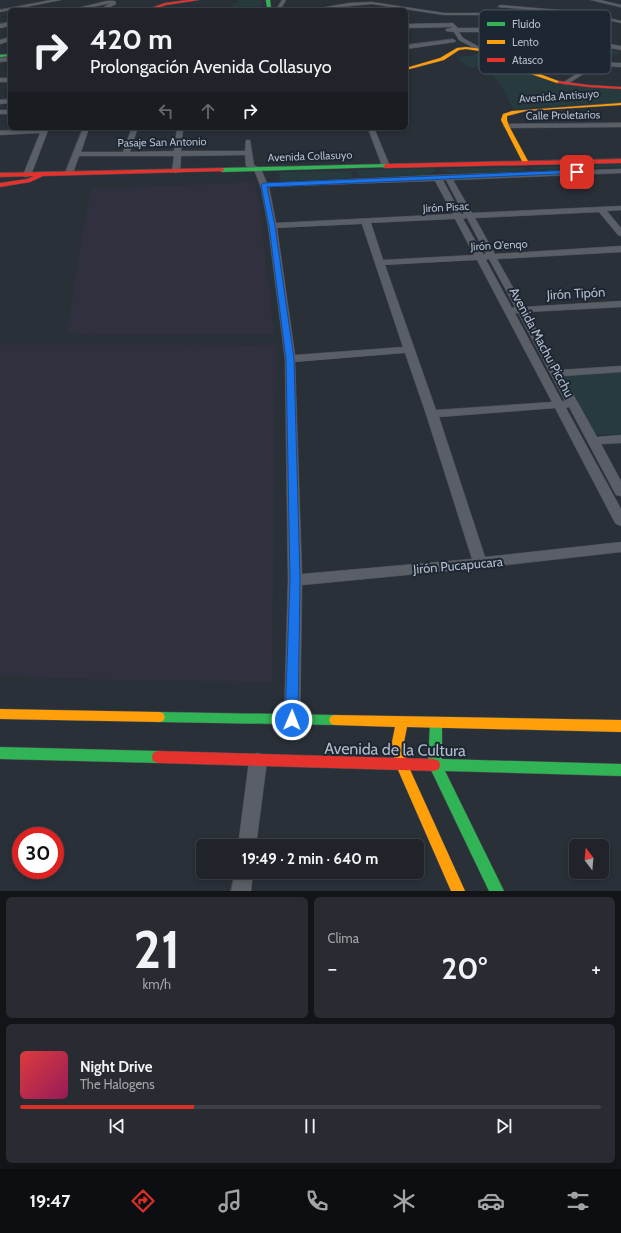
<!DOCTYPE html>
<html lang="es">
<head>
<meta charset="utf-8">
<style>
	body { margin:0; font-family:Cabin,sans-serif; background:#282c32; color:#f1f3f6; height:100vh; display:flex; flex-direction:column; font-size:15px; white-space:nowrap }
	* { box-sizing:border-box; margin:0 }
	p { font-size:13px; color:#a2a4a8 }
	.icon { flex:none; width:22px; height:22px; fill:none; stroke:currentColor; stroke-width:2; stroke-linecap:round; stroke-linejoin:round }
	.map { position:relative; height:891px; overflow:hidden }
	.drawer { display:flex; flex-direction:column; gap:6px; padding:6px; background:#121417; flex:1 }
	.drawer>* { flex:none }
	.hud { position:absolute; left:8px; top:8px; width:400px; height:122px; border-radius:6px; box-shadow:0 2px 6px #0003,0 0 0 1px #3d4147; background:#20242a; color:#f1f3f6; overflow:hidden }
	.needle { width:26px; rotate:344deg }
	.tools { position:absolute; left:569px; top:839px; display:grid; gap:8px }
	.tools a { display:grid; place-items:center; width:40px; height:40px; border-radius:6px; background:#20242a; box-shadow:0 2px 6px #0003,0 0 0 1px #3d4147; font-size:20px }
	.speed { position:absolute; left:12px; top:827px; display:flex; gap:8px; font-size:20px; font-weight:700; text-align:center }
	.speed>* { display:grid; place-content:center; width:52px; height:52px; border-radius:50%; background:#20242a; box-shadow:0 2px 6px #0003,0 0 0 1px #3d4147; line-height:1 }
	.speed .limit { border:6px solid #d22; background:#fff; color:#111 }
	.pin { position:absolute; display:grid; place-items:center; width:34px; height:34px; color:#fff; margin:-17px; border-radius:8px; box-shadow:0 2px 6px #0006 }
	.me { position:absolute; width:44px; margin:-22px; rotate:1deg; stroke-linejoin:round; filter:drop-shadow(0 0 3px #0008) }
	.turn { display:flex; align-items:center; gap:14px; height:84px; padding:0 16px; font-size:18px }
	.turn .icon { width:52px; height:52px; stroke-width:2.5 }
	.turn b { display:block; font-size:28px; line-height:34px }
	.lanes { display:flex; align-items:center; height:38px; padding:0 16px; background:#0003; justify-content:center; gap:20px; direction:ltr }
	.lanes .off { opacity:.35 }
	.big { font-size:30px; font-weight:700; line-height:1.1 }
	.drawer .card { flex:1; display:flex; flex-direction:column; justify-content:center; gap:6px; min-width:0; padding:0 14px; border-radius:6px; background:#282c32 }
	.drawer .dial { align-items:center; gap:0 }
	.dial b { font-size:52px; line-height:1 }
	.song { display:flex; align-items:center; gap:12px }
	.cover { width:48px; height:48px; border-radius:6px; background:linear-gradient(135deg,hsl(0 70% 55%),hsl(330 70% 35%)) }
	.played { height:4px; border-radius:2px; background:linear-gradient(90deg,#d93025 30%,#3d4147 30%) }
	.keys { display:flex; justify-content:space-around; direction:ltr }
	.heat { display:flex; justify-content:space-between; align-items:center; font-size:22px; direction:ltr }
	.drawer .tiles { flex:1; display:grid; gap:6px; grid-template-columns:1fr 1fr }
	.card:last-child { grid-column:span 2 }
	.trip { position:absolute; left:196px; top:839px; width:228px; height:40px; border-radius:6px; background:#20242a; box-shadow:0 2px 6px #0003,0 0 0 1px #3d4147; font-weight:700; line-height:40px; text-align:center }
	.tab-bar { display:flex; height:64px; justify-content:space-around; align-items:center; background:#0d0e11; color:#a2a4a8 }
	.tab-bar .icon { width:28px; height:28px }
	.tab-bar .selected { color:#d93025 }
	.tab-bar b { font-size:18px; color:#f1f3f6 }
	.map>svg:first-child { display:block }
	.medical { fill:#31303e }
	.green { fill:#273a3e }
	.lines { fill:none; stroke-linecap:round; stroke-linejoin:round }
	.street-casing { stroke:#484c53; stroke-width:1 }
	.fast-casing { stroke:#484c53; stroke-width:1 }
	.slow-casing { stroke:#484c53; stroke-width:1 }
	.jam-casing { stroke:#484c53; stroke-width:1 }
	.street { fill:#5a5e66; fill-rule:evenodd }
	.fast { fill:#30b455; fill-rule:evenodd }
	.slow { fill:#ff9f0a; fill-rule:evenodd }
	.jam { fill:#e5322d; fill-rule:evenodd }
	.route { fill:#1a73e8; stroke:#114b97 }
	.labels { text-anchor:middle; stroke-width:4; stroke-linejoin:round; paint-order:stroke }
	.far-street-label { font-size:11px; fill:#b4bcc9; stroke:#1d2633 }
	.street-label { font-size:13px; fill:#b4bcc9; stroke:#1d2633 }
	.near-street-label { font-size:16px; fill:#b4bcc9; stroke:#1d2633 }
	.key { fill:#1d2633; stroke:#4a5360; stroke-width:1 }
	.key-label { font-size:11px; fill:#b4bcc9 }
</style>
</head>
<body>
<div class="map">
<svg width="621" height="891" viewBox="0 0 621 891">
	<rect width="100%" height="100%" fill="#2a3038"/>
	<path class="medical" d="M254,182L259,202L274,334L88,335L67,332L85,219L92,189Z
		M0,344L276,345L272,682L114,680L0,676Z"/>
	<path class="green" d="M237,0H261V6L248,10H203L231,6L239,2Z
		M603,48L621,53L603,58L585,53Z
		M481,52L535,76L621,90V102L513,109C509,98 492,68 480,67C477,66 473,68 471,68L459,60V57L471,56Z
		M621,164V167L534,170L532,167Z
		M524,167L526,171L454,174L443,171L442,169Z
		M435,168L436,171L427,175L358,177L357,170Z
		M351,171L353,178L280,181L279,172Z
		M621,371V434L596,435L561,375Z"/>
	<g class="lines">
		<g class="street-casing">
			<path id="street" d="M51,0H61L0,12V10Z
				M282,0H286L280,10H276Z
				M591,0H600L621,5V7Z
				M107,1H115L116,4L104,10H98L111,3L78,10H69Z
				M372,2L444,13H510L517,15L519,19L604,33L605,34L602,36L520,22L522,29L621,46V50L526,33L530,36L582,60L595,62L621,63V67L596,66L566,85L563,83L564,82L590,65C570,61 533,45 519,32H459L463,38L483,49L484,50L481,52L459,40L454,32L446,31V29L452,28L451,27L406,28V24L453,23L458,28H517L513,17L509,15H444L372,4L308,10L349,3Z
				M500,5L582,12L621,21V23L582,14L498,7Z
				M142,9H147V10H140Z
				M10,22V26L0,28V24Z
				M10,37V41L0,44V40Z
				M453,39L456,41L455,42L406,49V45Z
				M10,57V61L0,62V58Z
				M0,78H10V82H0Z
				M10,99V103L0,104V100Z
				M0,110H10V114H0Z
				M621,123V127L506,128L503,126L506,124Z
				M49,128L31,175L27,177H24L23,175L40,133L0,135V131Z
				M83,128H89L81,152H123L131,130L134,128L137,130L130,152L174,151L177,128L183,129L181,151H245L246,140H250L254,165L261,169L267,183L437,175L621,169V173L453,180L472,213L621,206V210L607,211L621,228V236L618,235L599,212L475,218L495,254L621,246V252L497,259L524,307L621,301V307L527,312L559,370L621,366V372L563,376L597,437L621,435V443L601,444L621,481V496L616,495L569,407L566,408L621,509V526L616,524L614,521L555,408L439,417L485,557L621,542V552L480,568L302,585L300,720L298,725L292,727L286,725L284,720L288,580L285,359L268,226L261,188L255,172L246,166L245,155L181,156L180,171L176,173L172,171L174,156H79L73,173L69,175H66L65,173ZM443,180H446L464,214H461ZM435,181L453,214L276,223L269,187ZM467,218L486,254H483L463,219ZM455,219L474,255L383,260L371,223ZM362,224L403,347L295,355L277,228ZM489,259L515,307L512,308L486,260ZM477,260L552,402L436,410L385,265ZM515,313H518L565,401H562ZM405,353L426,414L472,559L302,574L295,362Z
				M368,128H374L390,166L389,168H383L382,166Z
				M258,753L264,755L267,761L256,846H238L249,761L252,755Z
				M235,872H253L251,891H231Z"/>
		</g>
		<g class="fast-casing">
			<path id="fast" d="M266,0H270L271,8L269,10H265L267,8Z
				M10,54V56L0,57V55Z
				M386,164L389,166L388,167L222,172L219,170L222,168Z
				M159,712L335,715L339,716L341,720L339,724L335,725L159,722L155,721L153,717L155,713Z
				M436,718L440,719L442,723V759L621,764V776L445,771L504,891H489L431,770L428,765L430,723L432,719Z
				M0,747L158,751L163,753L164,757L163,761L158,763L0,759Z"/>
		</g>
		<g class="slow-casing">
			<path id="slow" d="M466,47L482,49L529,70L561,82L557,83L525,72L480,51L466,49L459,50L444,60L406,70V68L440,58L457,48Z
				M621,103V105L526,111L507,116V120L509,126L529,163L526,165L523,163L501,120L503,114L512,111Z
				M0,709L159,712L163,713L165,717L163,721L159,722L0,719Z
				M335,715L621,720V732L407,727L404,742L407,763L465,891H451L395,763L392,742L395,727L335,725L331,724L329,720L331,716Z"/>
		</g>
		<g class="jam-casing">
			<path id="jam" d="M188,0H199L166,5L151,10H145L165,3Z
				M559,81L588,85L621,87V89L588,87L557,83Z
				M621,159V163L386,168L383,166L386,164Z
				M222,168L224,169V171L43,176L30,182L0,187V183L27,179L34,176L0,177V173Z
				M158,751L434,759L439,761L440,765L439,769L434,771L158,763L153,761L152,757L153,753Z"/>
		</g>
		<use href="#street" class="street"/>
		<use href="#fast" class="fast"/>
		<use href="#slow" class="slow"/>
		<use href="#jam" class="jam"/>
	</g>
	<path class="route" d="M577,170L579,172V173L267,187L275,226L294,359L300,580L298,720L296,724L292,726L287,724L285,720L290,580L286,359L269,226L261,185L264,183Z"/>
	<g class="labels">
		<g class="far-street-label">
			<text transform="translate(559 96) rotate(-4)" y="4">Avenida Antisuyo</text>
			<text transform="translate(563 115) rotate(-1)" y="4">Calle Proletarios</text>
			<text transform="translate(162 142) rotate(-1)" y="4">Pasaje San Antonio</text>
			<text transform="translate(310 156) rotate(-2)" y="4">Avenida Collasuyo</text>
			<text transform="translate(446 207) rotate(-3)" y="4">Jirón Pisac</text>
			<text transform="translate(499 245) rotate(-3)" y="4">Jirón Q'enqo</text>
		</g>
		<g class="street-label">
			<text transform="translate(576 293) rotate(-3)" y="5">Jirón Tipón</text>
			<text transform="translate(542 342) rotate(62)" y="5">Avenida Machu Picchu</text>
			<text transform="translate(458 565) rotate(-5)" y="5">Jirón Pucapucara</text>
		</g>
		<g class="near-street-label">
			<text transform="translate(395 749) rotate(1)" y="6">Avenida de la Cultura</text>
		</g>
	</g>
	<rect x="479" y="10" width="132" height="64" rx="6" class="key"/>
	<rect x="487" y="22" width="18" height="4" fill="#30b455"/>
	<rect x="487" y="40" width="18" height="4" fill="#ff9f0a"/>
	<rect x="487" y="58" width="18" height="4" fill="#e5322d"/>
	<g class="key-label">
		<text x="512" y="28">Fluido</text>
		<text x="512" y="46">Lento</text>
		<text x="512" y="64">Atasco</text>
	</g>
</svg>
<div class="tools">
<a><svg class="needle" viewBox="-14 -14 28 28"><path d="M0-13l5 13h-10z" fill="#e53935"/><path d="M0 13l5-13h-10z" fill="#a2a4a8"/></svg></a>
</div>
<div class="speed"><div class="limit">30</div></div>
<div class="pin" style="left:577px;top:172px;background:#d93025"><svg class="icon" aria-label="arrive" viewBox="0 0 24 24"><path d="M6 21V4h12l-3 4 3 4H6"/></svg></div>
<svg class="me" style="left:292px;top:720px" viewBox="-20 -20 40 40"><circle r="17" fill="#1a73e8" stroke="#fff" stroke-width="3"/><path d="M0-11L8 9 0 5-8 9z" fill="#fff"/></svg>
<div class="trip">19:49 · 2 min · 640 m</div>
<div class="hud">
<div class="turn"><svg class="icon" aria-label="right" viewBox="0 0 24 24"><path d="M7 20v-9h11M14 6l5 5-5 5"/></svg><div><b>420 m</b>Prolongación Avenida Collasuyo</div></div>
<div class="lanes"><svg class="icon off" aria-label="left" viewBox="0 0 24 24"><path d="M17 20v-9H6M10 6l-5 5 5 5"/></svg><svg class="icon off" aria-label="ahead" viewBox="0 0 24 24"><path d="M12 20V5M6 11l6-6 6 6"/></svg><svg class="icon" aria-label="right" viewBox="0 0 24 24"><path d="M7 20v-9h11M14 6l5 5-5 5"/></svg></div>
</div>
</div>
<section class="drawer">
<div class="tiles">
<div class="card dial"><b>21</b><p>km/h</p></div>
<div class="card"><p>Clima</p>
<div class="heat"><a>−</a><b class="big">20°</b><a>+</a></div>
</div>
<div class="card">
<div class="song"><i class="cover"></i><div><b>Night Drive</b><p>The Halogens</p></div></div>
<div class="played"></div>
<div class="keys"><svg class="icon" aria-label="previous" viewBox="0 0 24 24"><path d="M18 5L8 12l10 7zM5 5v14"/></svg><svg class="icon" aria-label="pause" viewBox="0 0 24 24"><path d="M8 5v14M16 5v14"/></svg><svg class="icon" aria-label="next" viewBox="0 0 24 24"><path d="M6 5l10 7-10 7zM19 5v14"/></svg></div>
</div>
</div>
</section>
<nav class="tab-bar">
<b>19:47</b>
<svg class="icon selected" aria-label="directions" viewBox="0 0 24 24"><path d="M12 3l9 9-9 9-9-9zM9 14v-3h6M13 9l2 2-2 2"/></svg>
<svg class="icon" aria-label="music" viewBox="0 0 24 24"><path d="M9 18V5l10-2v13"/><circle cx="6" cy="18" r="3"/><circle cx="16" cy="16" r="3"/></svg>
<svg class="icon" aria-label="phone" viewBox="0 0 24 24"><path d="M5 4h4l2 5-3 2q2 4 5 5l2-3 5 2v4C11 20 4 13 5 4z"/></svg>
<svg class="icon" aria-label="climate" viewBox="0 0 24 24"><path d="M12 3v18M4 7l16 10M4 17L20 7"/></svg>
<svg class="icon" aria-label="car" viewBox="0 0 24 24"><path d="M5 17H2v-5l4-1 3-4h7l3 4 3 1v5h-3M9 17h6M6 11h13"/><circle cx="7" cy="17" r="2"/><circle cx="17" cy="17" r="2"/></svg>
<svg class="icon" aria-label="filters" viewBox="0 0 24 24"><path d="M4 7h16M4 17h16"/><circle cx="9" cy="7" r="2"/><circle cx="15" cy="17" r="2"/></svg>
</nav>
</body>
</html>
